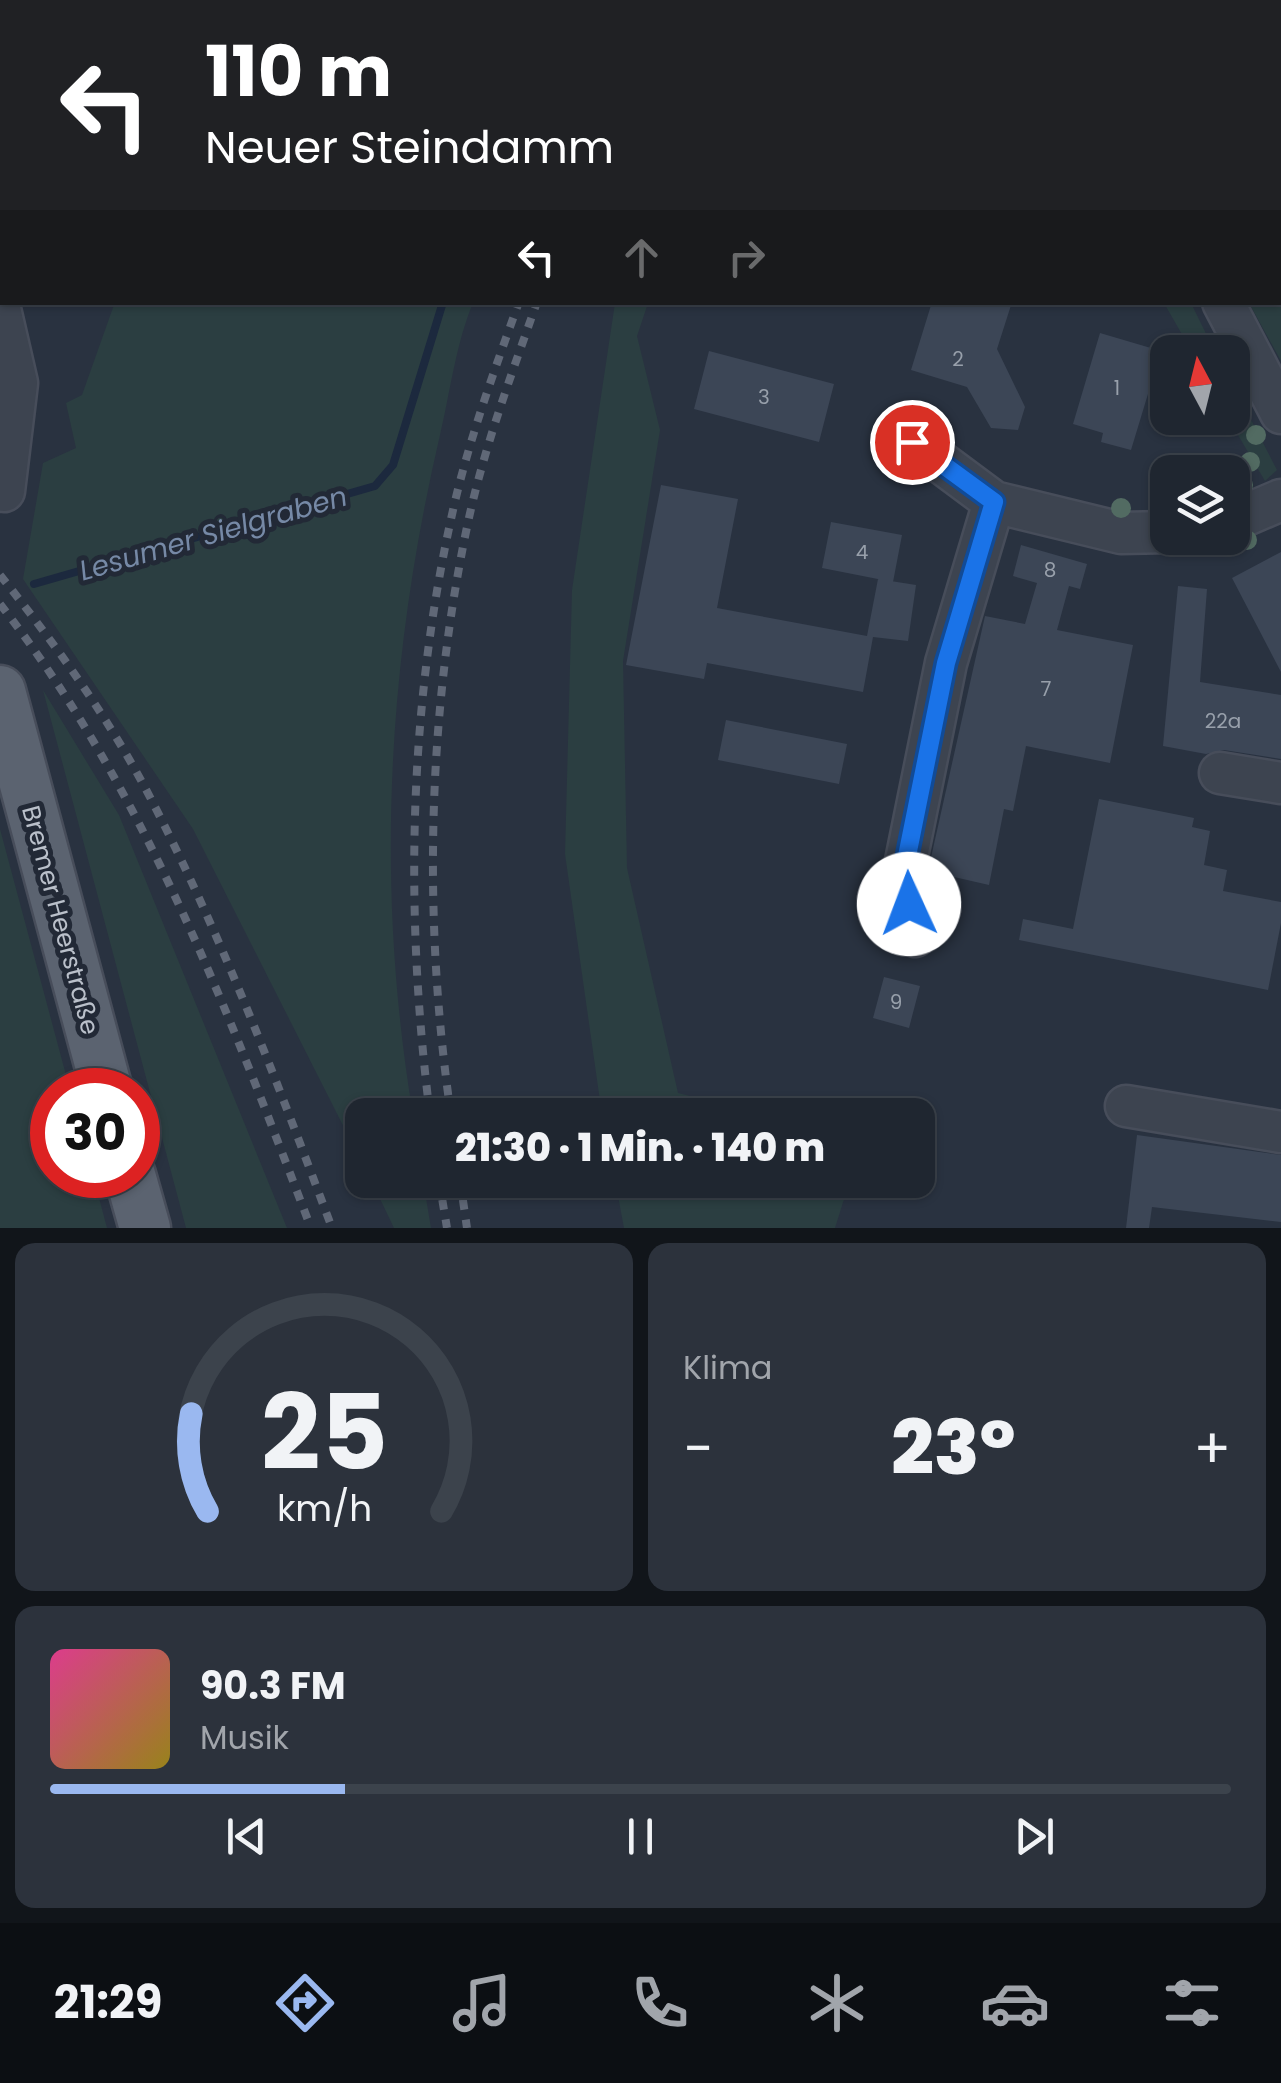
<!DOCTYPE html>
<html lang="de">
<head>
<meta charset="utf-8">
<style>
	body { margin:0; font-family:Poppins,sans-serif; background:#2c323c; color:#f1f3f6; height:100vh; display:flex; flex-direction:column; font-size:38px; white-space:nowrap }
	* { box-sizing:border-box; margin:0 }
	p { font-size:32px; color:#a1a5ab }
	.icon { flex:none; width:55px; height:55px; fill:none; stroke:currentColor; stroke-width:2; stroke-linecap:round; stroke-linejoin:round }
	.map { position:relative; height:1228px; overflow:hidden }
	.details { display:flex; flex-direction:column; gap:15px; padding:15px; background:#11151a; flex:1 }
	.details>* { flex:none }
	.guide { position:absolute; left:0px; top:0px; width:1282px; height:305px; box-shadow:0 2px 8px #0004,0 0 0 2px #3c434c; background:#202124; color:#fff; overflow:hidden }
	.needle { width:65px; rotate:353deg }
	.fabs { position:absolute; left:1150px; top:335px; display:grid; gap:20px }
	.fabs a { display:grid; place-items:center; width:100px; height:100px; border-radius:20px; background:#1f2630; box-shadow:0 2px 8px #0004,0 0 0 2px #3c434c; font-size:50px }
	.speed { position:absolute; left:30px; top:1068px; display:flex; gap:20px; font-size:50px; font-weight:700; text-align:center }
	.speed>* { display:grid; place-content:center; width:130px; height:130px; border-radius:50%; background:#1f2630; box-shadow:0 2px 8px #0004,0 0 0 2px #3c434c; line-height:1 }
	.speed .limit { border:15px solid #d22; background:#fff; color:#111 }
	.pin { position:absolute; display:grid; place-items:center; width:85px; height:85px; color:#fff; margin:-42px; border:5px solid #fff; border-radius:50%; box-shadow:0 2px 10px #0007 }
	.me { position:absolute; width:110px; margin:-55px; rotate:358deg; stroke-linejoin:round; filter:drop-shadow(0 0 8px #0008) }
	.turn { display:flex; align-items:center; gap:35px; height:210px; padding:0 40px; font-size:45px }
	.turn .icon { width:130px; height:130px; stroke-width:2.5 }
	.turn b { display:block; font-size:70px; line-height:85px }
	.lanes { display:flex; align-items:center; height:95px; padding:0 40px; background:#0003; justify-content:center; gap:50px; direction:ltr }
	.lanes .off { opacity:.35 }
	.big { font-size:75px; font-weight:800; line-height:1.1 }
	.details .card { flex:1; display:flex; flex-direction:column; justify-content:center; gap:15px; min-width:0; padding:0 35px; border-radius:20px; background:#2c323c }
	.details .dial { align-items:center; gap:0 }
	.dial svg { height:260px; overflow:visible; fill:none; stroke:#3c434c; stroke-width:7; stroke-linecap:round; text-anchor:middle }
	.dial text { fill:#f1f3f6; stroke:none }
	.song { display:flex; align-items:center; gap:30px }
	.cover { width:120px; height:120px; border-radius:15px; background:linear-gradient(135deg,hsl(330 70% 55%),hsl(50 70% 35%)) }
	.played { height:10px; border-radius:5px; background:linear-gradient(90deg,#9ab8f0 25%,#3c434c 25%) }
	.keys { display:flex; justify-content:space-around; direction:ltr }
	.heat { display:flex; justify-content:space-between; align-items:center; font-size:55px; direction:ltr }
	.details .tiles { flex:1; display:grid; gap:15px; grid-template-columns:1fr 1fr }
	.card:last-child { grid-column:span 2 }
	.trip { position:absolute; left:345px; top:1098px; width:590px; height:100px; border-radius:20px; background:#1f2630; box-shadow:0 2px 8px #0004,0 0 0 2px #3c434c; font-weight:800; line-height:100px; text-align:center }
	.dock { display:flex; height:160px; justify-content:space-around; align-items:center; background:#0c0f13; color:#a1a5ab }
	.dock .icon { width:70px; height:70px }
	.dock .selected { color:#9ab8f0 }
	.dock b { font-size:45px; color:#f1f3f6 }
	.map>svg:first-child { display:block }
	.green { fill:#2b3e41 }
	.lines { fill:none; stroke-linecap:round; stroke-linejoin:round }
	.stream { stroke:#1c293e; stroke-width:8 }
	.building { fill:#3c4656 }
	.minor-casing { stroke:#474d5a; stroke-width:45 }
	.major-casing { stroke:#474d5a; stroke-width:55 }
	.minor { stroke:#3d4450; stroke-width:40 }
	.major { stroke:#5b6370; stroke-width:50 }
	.rail { stroke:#606877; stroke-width:8; stroke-dasharray:10 10; stroke-linecap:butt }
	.tree { fill:#526b62 }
	.route-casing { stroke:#114b97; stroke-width:25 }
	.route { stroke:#1a73e8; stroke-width:18 }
	.labels { text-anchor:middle; stroke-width:10; stroke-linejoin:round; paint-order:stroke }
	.number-label { font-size:20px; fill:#98a0ab }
	.street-label { font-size:25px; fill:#bac0ca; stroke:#222936 }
	.water-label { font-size:28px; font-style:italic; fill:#7689a6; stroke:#222936 }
</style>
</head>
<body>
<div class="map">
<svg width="1281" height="1228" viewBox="0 0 1281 1228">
	<rect width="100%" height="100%" fill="#293240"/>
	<path class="green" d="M202,0H626L202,2Z
		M1152,0H1281V361L1249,303L1280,302V2Z
		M115,302L473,303C456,343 450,393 440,435C387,662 375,885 413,1115H362V1163L193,829L23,579L43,463L76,448L66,403L82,395Z
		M615,303H648L637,336L660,430L623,661L627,868L678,1093L767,1115H602L565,854L572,590Z
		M1164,303H1191L1215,352H1192Z
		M1233,385L1277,470L1265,481L1228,418H1232Z
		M43,690L119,815L287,1228H186Z
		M0,829L70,1090H52V1175H93L107,1228H0Z
		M371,1180H423L431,1228H394Z
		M615,1180H850L835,1228H624Z"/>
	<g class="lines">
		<path class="stream" d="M568,2L569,0
			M34,584L375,486L393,465L443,302"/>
	</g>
	<path class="building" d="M932,302H1012L997,349L1025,407L1018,430L991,428L967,387L911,370Z
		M1100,333L1161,351L1131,450L1101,442L1103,433L1073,424Z
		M709,351L834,384L819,442L694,409Z
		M661,485L738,499L717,608L867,636L878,579L916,585L908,641L873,637L863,692L707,663L704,679L626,665Z
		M831,522L902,535L893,582L822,568Z
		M1021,545L1087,564L1080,589L1069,586L1057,630L1133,645L1110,763L1026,746L1013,811L1004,809L989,885L928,871L985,616L1025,624L1037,583L1013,576Z
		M1281,552V672L1232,578Z
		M1178,586L1207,589L1200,682L1281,695V759L1224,750L1206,754L1163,746Z
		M726,720L847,744L839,784L718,760Z
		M1099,799L1194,818L1192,827L1210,831L1204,865L1227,870L1223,891L1281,902V923L1268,990L1019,940L1023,919L1073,929Z
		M884,977L920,986L909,1028L873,1018Z
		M1137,1135L1281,1155V1222L1152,1207L1149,1228H1126Z"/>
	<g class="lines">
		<g class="minor-casing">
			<path id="minor" d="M1123,0V2
				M1223,302L1281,413
				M0,309L17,383L4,491
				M912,441L994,502L1121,533L1168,532
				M1232,521L1281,500
				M1220,773L1281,783
				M915,936L904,871L946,663L994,502
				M1126,1106L1281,1132"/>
		</g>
		<g class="major-casing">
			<path id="major" d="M0,691L107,1090
				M130,1175L145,1228"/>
		</g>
		<use href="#minor" class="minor"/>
		<use href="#major" class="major"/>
		<path class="rail" d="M662,2L663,0
			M684,2L686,0
			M0,575C56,645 111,721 152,801C223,939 278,1084 332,1228
			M0,604C144,788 228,1011 311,1228
			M430,1115C405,917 408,714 451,519C467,445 493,374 519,302
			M451,1115C423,923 427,717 467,527C483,450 511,376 537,302
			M439,1180L447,1228
			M460,1180L467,1228"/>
	</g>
	<g class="tree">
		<circle cx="1256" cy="435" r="10"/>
		<circle cx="1250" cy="462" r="10"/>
		<circle cx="1243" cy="485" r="10"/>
		<circle cx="1121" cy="508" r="10"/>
		<circle cx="1247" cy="540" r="10"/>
	</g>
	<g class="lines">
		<g class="route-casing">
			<path id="route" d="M909,904L904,871L946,663L994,502L912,442"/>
		</g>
		<use href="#route" class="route"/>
	</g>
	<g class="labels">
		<g class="number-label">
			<text x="958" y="366">2</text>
			<text x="1117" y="395">1</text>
			<text x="764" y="404">3</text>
			<text x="862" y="559">4</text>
			<text x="1050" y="577">8</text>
			<text x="1046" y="696">7</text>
			<text x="1223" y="728">22a</text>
			<text x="896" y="1009">9</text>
		</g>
		<g class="street-label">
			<text transform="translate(61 920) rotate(75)" y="9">Bremer Heerstraße</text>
		</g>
		<g class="water-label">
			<text transform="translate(213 533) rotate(-16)" y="10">Lesumer Sielgraben</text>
		</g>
	</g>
</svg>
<div class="fabs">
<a><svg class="needle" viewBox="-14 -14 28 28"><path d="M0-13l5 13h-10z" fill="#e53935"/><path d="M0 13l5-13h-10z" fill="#a1a5ab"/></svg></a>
<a><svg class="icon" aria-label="layers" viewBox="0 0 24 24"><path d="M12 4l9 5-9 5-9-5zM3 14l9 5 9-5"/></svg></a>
</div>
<div class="speed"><div class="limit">30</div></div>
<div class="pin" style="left:912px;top:442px;background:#d93025"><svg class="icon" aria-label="arrive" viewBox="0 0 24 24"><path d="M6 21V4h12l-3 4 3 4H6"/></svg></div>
<svg class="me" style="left:909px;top:904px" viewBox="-20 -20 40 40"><circle r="19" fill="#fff"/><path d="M0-13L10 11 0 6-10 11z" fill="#1a73e8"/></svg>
<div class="trip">21:30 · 1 Min. · 140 m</div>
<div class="guide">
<div class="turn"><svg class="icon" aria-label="left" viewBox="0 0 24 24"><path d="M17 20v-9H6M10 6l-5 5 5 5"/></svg><div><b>110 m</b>Neuer Steindamm</div></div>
<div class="lanes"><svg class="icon" aria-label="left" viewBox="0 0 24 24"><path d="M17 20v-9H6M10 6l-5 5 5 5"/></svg><svg class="icon off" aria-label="ahead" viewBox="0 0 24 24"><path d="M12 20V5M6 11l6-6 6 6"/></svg><svg class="icon off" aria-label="right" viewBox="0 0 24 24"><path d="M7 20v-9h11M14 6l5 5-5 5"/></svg></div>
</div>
</div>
<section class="details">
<div class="tiles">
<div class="card dial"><svg viewBox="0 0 100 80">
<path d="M14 69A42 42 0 1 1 86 69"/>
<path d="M14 69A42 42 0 0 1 9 39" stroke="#9ab8f0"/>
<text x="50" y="56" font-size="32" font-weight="700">25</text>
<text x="50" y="72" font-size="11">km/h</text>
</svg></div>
<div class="card"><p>Klima</p>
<div class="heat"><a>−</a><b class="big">23°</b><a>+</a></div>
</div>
<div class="card">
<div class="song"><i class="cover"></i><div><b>90.3 FM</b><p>Musik</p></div></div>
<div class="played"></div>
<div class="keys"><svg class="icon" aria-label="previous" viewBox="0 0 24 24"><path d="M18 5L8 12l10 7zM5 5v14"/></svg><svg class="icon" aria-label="pause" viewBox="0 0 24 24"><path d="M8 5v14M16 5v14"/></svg><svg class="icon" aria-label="next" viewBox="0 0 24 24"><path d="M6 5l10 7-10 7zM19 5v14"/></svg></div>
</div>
</div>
</section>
<nav class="dock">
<b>21:29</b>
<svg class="icon selected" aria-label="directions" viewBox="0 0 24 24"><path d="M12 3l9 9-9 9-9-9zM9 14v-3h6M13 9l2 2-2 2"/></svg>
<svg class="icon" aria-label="music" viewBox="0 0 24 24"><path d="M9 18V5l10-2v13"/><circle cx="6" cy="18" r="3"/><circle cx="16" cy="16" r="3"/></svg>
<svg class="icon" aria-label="phone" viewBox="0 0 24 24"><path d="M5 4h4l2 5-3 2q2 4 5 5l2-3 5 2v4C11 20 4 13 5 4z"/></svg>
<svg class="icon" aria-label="climate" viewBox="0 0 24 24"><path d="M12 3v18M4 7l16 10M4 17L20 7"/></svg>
<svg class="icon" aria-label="car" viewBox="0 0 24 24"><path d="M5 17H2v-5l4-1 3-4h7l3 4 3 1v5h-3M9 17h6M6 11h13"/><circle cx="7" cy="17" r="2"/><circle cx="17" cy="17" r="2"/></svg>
<svg class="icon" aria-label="filters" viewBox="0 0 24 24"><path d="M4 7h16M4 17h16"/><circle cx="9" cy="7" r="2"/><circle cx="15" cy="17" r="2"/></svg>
</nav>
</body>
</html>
